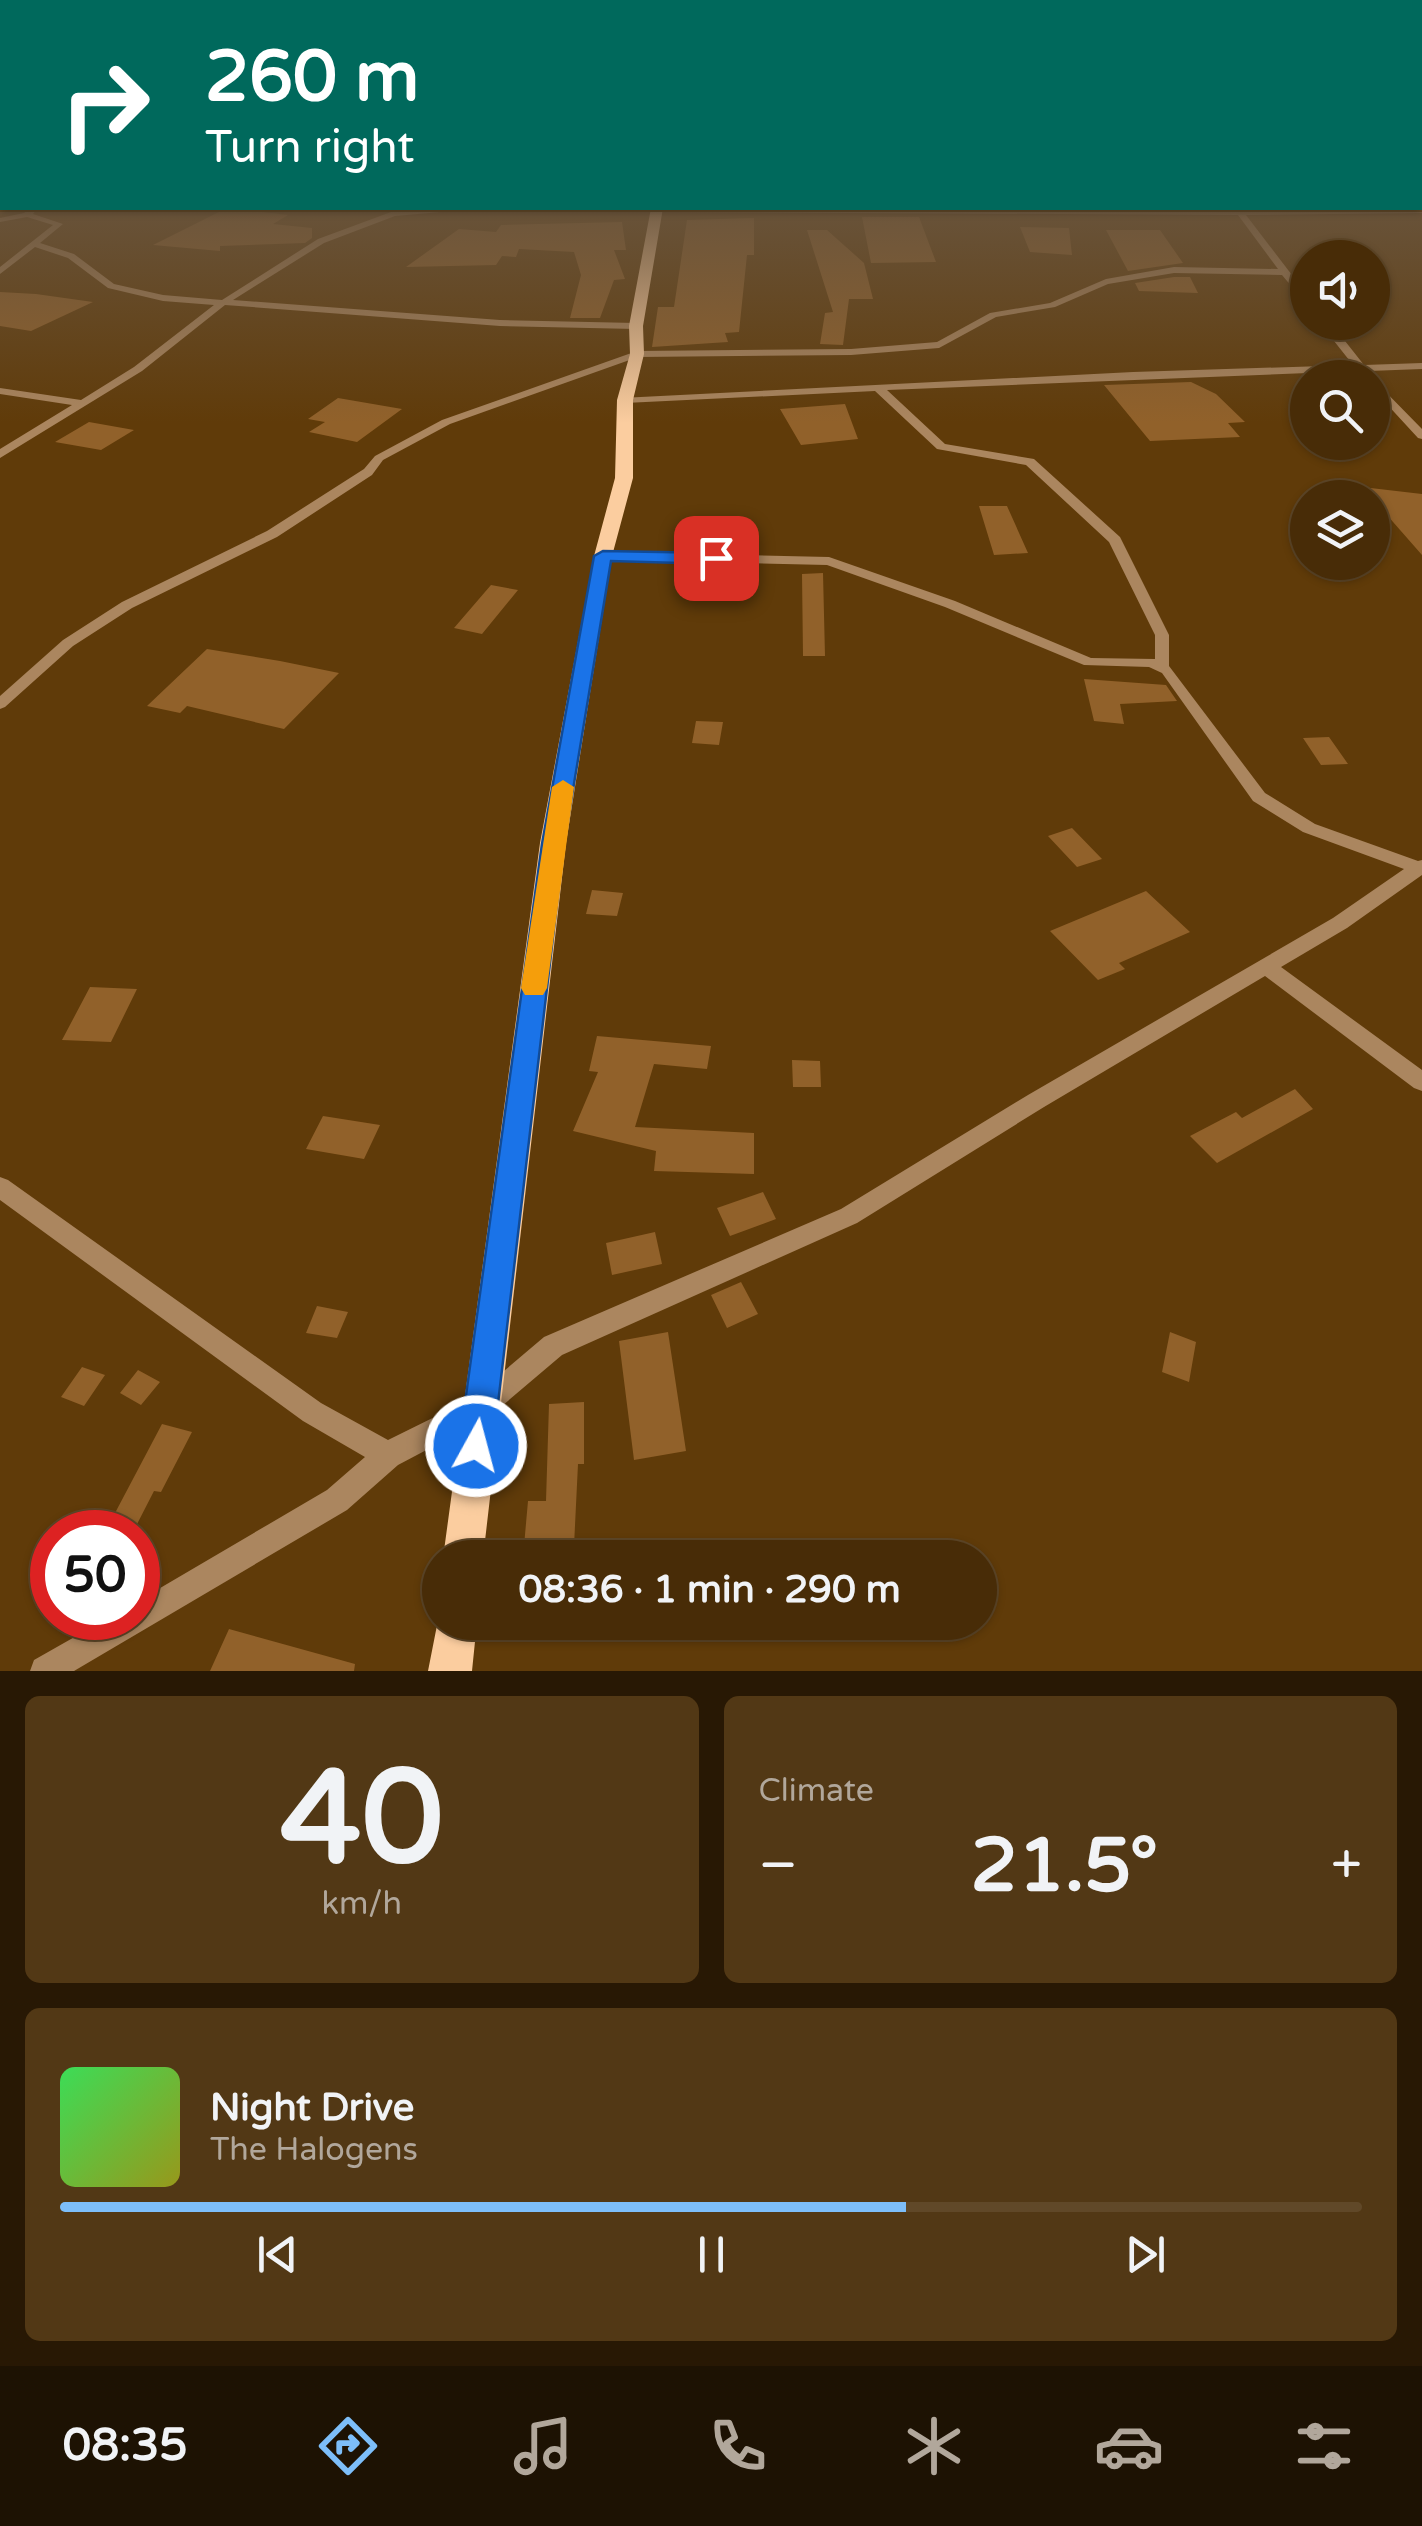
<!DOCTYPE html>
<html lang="en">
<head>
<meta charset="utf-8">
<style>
	body { margin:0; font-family:"Varela Round",sans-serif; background:#523815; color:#f1f3f6; height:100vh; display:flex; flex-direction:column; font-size:38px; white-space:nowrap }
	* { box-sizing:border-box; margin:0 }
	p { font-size:32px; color:#b1a79b }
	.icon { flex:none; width:55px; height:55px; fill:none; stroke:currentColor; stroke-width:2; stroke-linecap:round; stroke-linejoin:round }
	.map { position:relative; height:1671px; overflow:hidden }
	.panel { display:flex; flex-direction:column; gap:25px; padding:25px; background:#281804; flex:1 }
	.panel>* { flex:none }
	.guide { position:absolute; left:0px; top:0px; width:1422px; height:210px; box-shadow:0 2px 8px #0004,0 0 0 2px #604828; background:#00695c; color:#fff; overflow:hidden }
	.fabs { position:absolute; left:1290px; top:240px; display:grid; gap:20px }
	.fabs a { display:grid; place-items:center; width:100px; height:100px; border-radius:50%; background:#482c07; box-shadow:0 2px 8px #0004,0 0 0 2px #604828; font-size:50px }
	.speed { position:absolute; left:30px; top:1510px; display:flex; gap:20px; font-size:50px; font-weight:700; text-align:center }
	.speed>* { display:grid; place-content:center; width:130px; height:130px; border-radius:50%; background:#482c07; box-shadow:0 2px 8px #0004,0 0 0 2px #604828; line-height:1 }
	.speed .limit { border:15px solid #d22; background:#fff; color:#111 }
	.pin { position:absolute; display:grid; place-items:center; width:85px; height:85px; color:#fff; margin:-42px; border-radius:20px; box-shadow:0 5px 15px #0006 }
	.me { position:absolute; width:110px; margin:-55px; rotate:7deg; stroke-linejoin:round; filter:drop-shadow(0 0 8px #0008) }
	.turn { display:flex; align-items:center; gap:35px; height:210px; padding:0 40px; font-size:45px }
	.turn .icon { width:130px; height:130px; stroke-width:2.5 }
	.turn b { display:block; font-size:70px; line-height:85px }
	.big { font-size:75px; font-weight:800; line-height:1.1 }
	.panel .widget { flex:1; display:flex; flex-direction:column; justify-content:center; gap:15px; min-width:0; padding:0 35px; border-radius:15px; background:#523815 }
	.panel .dial { align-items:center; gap:0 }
	.dial b { font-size:130px; line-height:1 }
	.song { display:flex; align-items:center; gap:30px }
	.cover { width:120px; height:120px; border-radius:15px; background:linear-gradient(135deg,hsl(130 70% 55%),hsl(60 70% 35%)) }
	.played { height:10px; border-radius:5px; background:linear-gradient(90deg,#7dbef9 65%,#604828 65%) }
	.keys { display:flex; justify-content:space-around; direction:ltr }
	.heat { display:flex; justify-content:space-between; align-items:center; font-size:55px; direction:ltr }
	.panel .tiles { flex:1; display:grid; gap:25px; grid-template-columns:1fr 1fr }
	.widget:last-child { grid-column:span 2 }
	.trip { position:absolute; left:422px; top:1540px; width:575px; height:100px; border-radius:50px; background:#482c07; box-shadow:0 2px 8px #0004,0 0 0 2px #604828; font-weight:800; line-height:100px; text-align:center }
	.menu { display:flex; height:160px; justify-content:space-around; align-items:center; background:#1d1203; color:#b1a79b }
	.menu .icon { width:70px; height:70px }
	.menu .current { color:#7dbef9 }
	.menu b { font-size:45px; color:#f1f3f6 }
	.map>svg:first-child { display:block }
	.building { fill:#91612a }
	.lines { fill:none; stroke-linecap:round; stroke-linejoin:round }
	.minor { fill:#ab865f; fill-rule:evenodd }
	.major { fill:#fbcd9f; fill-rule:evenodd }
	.route { fill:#1a73e8; stroke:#114b97; stroke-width:2.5 }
	.slow { fill:#f59e0b }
</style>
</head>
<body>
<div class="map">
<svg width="1422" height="1671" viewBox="0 0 1422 1671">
	<rect width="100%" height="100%" fill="#603b09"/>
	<path class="building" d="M227,208L288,215L273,224L312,228V238L305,243L220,246V251L153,245Z
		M862,217H919L936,262L871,263Z
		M754,218V255H747L739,332L725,333L728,342L652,347L658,307H674L687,220Z
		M622,222L626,250H614L625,279L614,280L600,318H570L581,275L574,252L519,249L516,257L502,256L496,265L406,267L459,229L496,232L501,225Z
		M1020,227L1069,228L1072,255L1030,252Z
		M807,230H827L864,263L873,299H849L843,345L820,344L825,313L833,312Z
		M1106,230H1160L1183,263L1128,271Z
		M1174,277H1190L1198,293L1139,291L1135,283Z
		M0,292L36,294L93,302L31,331L0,326Z
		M1191,382L1216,394L1245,422L1228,423L1240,437L1150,441L1104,385Z
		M338,398L402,409L357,442L309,432L325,422L308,419Z
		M845,404L858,439L801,445L780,409Z
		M89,422L134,430L101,450L55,442Z
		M1362,487L1422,494V555L1372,498Z
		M979,506H1007L1028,553L994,555Z
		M823,573L825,656H803L802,574Z
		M491,585L518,590L482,634L454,628Z
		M207,649L280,661L339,673L284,729L187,706L180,713L147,706Z
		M1084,679L1166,685L1177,701L1120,704L1124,724L1094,721Z
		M696,721L723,722L719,745L692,743Z
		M1329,737L1348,764L1321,765L1303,738Z
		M1072,828L1102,859L1077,867L1048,836Z
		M592,890L623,893L617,916L586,914Z
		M1146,891L1190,932L1119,963L1125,969L1098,980L1050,931Z
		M90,987L137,989L111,1042L62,1040Z
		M597,1036L711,1046L707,1069L654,1064L635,1127L754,1133V1174L654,1171L656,1151L573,1131L598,1072L589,1071Z
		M792,1060L820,1061L821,1087H793Z
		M1295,1089L1313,1109L1217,1163L1190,1136L1236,1112L1242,1118Z
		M323,1116L380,1125L364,1159L306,1149Z
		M763,1192L776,1219L730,1236L717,1208Z
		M655,1232L662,1264L612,1275L606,1243Z
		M741,1282L758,1314L727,1328L711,1295Z
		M317,1306L348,1312L337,1338L306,1333Z
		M668,1332L686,1451L634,1460L619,1341Z
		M1170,1332L1196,1342L1189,1382L1162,1372Z
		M82,1367L105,1375L84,1406L61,1397Z
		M138,1370L160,1382L141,1405L120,1393Z
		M584,1402V1464H578L574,1546H524L528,1501H546L549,1404Z
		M162,1424L192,1432L161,1492L154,1491L133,1532H105Z
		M229,1629L355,1664L354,1671H210Z"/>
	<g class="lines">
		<path class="minor" d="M30,208H38L33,214L63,224L40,243L74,254L114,284L163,295L222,300L318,239L391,212L438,208L1092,212L1422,209V213L1246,215L1308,296V306L1282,275L1174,273L1108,284L1055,307L996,317L939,348L851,355L638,357L450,424L383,460L372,475L277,537L132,608L73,646L5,707L0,709V696L63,640L122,602L267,531L364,469L375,456L442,420L637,351L851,349L937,342L990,313L1050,303L1106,279L1174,267L1278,269L1238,215L452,211L395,216L324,243L233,300L500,320L636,323L641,326L636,329L500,326L225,305L142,371L0,458V449L72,405L0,394V388L81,400L134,367L214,305L163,301L108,288L68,258L35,247L0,274V267L53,225L27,217L0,222V218L24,213Z
			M1319,322H1330L1364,365L1422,363V369L1369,371L1370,373L1365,376L1358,371L887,390L945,444L1034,459L1120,537L1169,635V666L1265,793L1315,824L1418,861L1422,860V875L1347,928L1281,967L1422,1070V1091L1414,1088L1265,976L1044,1107L857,1223L562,1355L489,1417L398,1465L347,1510L74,1671H30L34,1660L108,1618H138V1601L327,1490L365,1457L303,1421L0,1200V1177L8,1180L321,1403L388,1440L471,1399L544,1337L841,1209L1028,1095L1333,918L1404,869L1303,832L1253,801L1162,673L1149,667L1084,665L945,607L827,565L603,560L596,556L603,552L829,557L955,601L1091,658L1155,659V635L1109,542L1026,465L937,449L875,391L625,403L621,402V398L1133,372L1353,365Z
			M1372,378L1422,429V439L1418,438L1372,388Z"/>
		<path class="major" d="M651,208H663L643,326L644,354L633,400V478L612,556L566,843L483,1558H443L540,843L594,556L615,478L617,400L630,354L629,326Z
			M440,1610V1622H477L472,1671H428Z"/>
	</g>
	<linearGradient id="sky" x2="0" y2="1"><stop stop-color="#352005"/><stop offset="0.45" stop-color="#69553e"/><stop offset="1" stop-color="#69553e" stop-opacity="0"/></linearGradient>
	<rect width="1422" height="423" fill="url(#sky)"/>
	<path class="route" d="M603,551L716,553L725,558L716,564L611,561L564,844L493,1446L488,1458L476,1463L464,1458L459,1446L542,844L594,556Z"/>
	<path class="slow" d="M563,780L574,787L547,988L543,995H525L521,988L552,787Z"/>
</svg>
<div class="fabs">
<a><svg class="icon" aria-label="sound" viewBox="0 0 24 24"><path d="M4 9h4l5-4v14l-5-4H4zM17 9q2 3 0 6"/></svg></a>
<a><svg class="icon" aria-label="search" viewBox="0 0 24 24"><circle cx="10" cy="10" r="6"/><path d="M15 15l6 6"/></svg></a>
<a><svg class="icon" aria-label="layers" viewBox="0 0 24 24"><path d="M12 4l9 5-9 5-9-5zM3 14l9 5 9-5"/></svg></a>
</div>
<div class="speed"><div class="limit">50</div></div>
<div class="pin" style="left:716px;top:558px;background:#d93025"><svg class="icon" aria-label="arrive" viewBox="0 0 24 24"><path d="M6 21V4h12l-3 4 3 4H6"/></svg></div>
<svg class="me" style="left:476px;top:1446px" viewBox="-20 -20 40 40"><circle r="17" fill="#1a73e8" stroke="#fff" stroke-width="3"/><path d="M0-11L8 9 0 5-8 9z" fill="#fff"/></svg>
<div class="trip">08:36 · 1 min · 290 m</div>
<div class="guide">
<div class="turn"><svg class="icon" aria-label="right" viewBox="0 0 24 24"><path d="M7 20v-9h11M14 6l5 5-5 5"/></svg><div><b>260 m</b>Turn right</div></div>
</div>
</div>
<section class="panel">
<div class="tiles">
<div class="widget dial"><b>40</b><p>km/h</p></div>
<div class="widget"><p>Climate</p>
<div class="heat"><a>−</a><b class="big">21.5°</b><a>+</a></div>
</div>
<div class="widget">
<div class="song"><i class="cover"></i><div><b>Night Drive</b><p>The Halogens</p></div></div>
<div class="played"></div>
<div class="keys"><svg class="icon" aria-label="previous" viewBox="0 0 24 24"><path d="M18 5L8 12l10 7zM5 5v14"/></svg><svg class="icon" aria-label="pause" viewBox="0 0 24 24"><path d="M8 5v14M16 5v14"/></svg><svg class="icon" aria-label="next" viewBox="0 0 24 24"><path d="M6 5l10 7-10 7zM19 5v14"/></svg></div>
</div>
</div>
</section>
<nav class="menu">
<b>08:35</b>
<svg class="icon current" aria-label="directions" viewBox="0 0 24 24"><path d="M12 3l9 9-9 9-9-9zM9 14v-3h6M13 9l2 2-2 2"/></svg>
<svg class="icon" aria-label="music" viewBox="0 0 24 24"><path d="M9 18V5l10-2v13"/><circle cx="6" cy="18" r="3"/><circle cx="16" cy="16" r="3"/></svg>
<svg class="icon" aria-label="phone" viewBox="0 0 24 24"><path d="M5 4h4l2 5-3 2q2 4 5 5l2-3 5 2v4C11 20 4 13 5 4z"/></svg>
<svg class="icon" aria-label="climate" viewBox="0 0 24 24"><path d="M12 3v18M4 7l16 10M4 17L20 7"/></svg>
<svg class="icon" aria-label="car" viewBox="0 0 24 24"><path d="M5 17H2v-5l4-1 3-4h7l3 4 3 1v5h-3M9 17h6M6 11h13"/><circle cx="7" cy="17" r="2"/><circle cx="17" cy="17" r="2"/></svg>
<svg class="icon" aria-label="filters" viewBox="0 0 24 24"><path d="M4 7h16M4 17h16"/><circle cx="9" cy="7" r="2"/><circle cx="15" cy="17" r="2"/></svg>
</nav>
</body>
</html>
